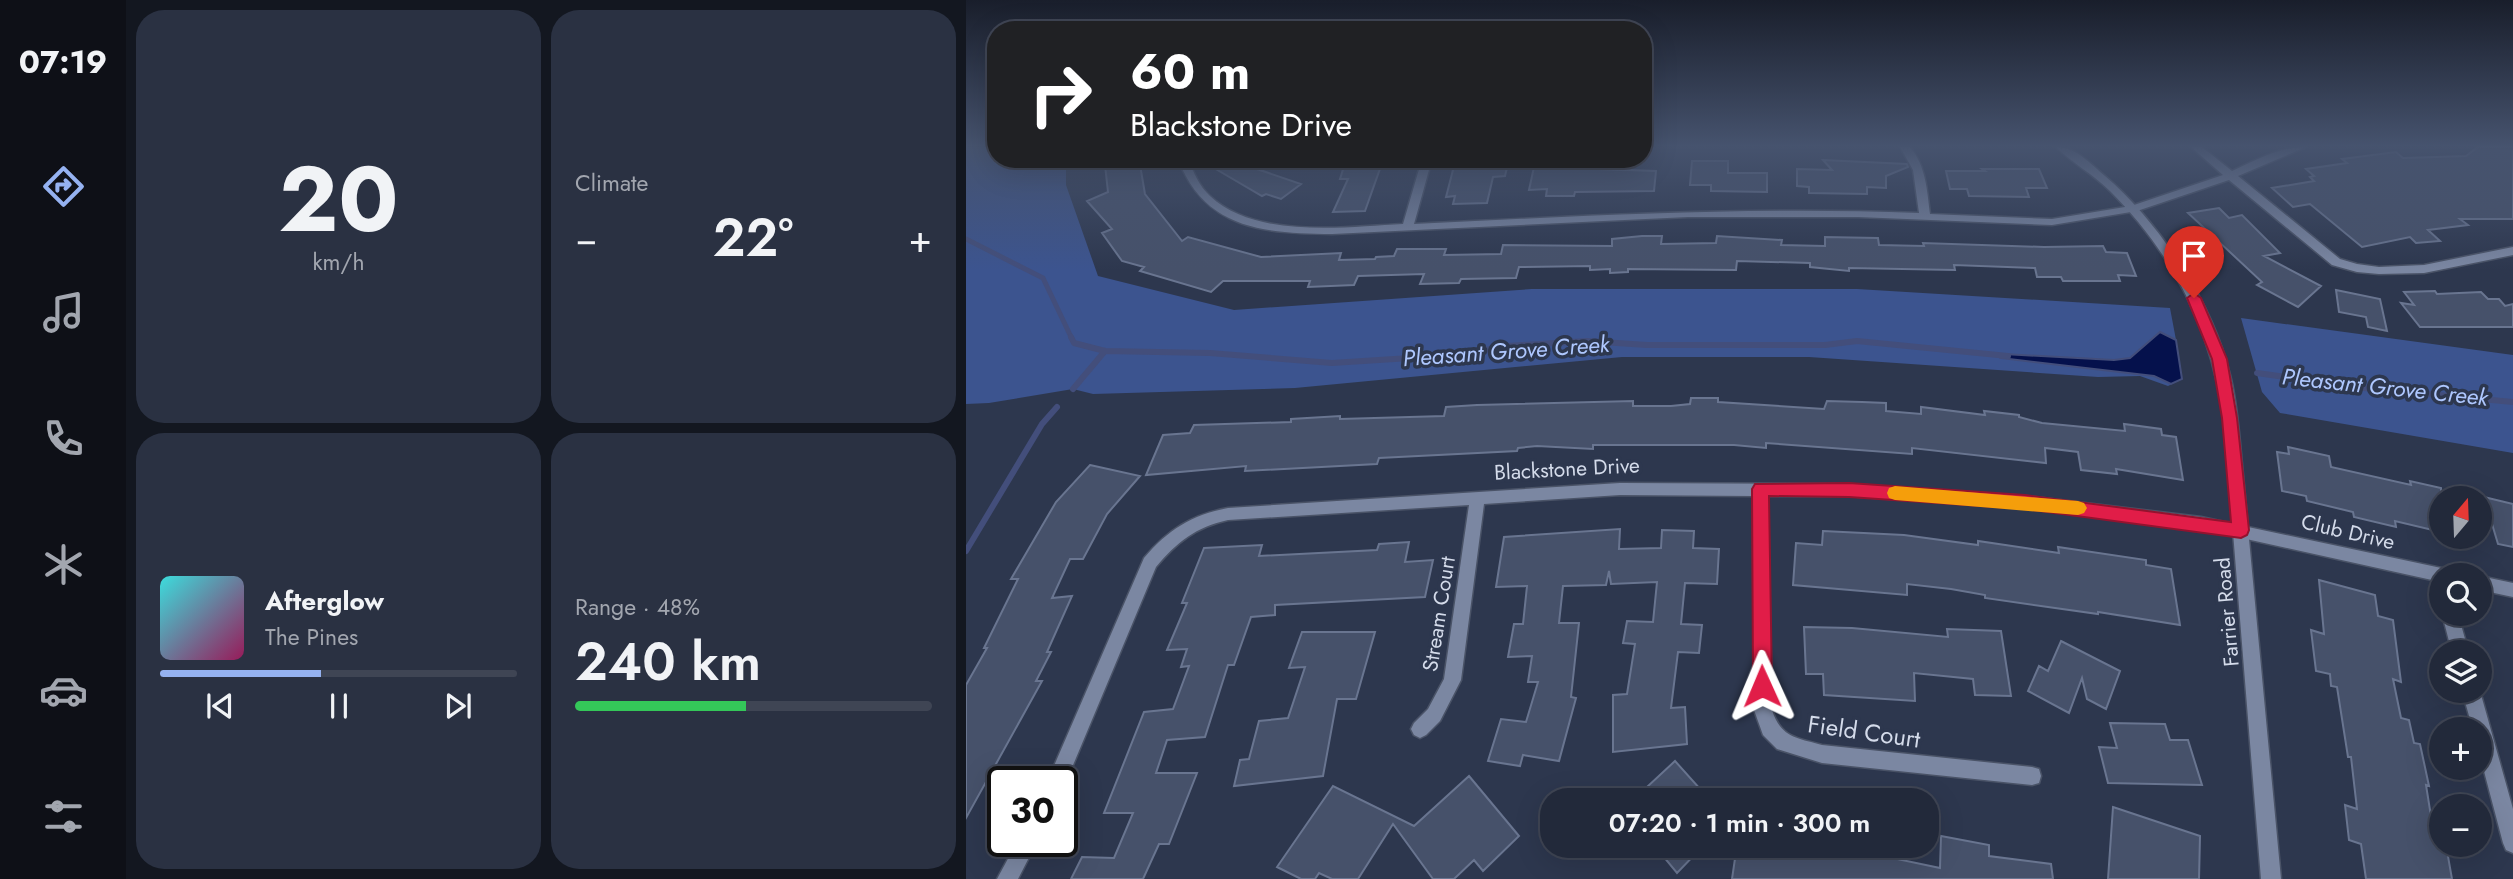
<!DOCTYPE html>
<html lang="en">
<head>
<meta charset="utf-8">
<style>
	body { margin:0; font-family:Jost,sans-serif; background:#2a3142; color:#f1f3f6; height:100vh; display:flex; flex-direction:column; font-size:26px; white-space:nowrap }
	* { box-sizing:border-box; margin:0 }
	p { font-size:23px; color:#a2a6af }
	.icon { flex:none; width:38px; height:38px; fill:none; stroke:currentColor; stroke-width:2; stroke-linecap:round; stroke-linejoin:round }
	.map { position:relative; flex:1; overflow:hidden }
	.details { display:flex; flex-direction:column; gap:10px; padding:10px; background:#131720; width:840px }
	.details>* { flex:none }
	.hud { position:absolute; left:21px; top:21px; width:665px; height:147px; border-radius:28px; box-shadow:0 7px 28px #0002,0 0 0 2px #3f4554; background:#202124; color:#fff; overflow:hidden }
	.needle { width:46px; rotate:19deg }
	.controls { position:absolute; left:1463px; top:486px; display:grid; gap:14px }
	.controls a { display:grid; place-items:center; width:63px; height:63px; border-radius:50%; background:#22293a; box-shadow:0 7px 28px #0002,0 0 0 2px #3f4554; font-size:35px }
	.speed { position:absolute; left:21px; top:766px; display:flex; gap:14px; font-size:35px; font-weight:700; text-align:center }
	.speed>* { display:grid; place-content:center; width:91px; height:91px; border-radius:50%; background:#22293a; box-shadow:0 7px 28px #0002,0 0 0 2px #3f4554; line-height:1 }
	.speed .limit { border:4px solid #111; border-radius:10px; background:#fff; color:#111 }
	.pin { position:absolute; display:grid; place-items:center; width:60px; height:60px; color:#fff; margin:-72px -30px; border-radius:50% 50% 50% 0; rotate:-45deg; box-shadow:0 0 7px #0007 }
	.pin .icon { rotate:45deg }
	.me { position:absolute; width:77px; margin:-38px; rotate:359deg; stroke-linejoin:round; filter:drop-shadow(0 0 5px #0008) }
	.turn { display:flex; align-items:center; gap:24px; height:147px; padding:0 28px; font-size:32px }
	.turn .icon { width:91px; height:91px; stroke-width:2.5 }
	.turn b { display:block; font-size:49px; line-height:60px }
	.big { font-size:52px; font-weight:600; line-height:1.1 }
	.details .widget { flex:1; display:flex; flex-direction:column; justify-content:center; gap:10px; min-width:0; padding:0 24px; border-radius:28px; background:#2a3142 }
	.details .dial { align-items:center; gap:0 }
	.dial b { font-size:91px; line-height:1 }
	.song { display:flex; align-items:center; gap:21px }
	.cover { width:84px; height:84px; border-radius:10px; background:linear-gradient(135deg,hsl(180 70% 55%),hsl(330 70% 35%)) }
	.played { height:7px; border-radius:4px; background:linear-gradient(90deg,#95b2f1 45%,#3f4554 45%) }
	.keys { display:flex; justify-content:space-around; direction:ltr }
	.heat { display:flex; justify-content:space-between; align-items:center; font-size:38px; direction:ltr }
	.charge { height:10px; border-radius:5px; background:linear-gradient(90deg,#34c759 48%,#3f4554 0) }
	.details .tiles { flex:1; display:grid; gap:10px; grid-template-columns:repeat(2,1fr) }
	.trip { position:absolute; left:574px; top:788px; width:399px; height:70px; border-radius:28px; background:#22293a; box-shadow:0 7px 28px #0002,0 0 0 2px #3f4554; font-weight:600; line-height:70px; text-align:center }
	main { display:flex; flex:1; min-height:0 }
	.menu { display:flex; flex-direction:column; width:126px; justify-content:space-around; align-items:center; background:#0e1017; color:#a2a6af }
	.menu .icon { width:49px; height:49px }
	.menu .active { color:#95b2f1 }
	.menu b { font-size:32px; color:#f1f3f6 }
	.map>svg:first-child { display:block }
	.green { fill:#3c548f }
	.water { fill:#05114c; stroke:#434e7b; stroke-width:2 }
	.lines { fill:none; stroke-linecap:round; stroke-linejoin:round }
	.stream-far1 { stroke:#434e7b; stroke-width:5 }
	.stream { stroke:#434e7b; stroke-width:6 }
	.building { fill:#46516a; stroke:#697590; stroke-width:2 }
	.minor-casing { stroke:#4a5367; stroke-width:3 }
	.tertiary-casing { stroke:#4a5367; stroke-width:3 }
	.minor { fill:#7b87a2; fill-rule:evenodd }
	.tertiary { fill:#7b87a2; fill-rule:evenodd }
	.route { fill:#e11d48; stroke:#92132f; stroke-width:2 }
	.slow { fill:#f59e0b }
	.labels { text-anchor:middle; stroke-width:7; stroke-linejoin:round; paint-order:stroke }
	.street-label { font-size:21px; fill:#d4dbea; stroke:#2d374e }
	.water-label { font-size:23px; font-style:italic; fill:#aec7fe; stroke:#2d374e }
	.near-street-label { font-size:24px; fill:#d4dbea; stroke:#2d374e }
</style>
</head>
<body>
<main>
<nav class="menu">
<b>07:19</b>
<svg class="icon active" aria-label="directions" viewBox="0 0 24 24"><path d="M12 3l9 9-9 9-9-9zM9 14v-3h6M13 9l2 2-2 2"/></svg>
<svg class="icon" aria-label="music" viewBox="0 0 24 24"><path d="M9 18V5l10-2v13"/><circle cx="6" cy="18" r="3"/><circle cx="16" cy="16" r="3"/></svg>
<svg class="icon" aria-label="phone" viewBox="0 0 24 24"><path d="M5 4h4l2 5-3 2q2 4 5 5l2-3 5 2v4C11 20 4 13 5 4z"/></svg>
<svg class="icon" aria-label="climate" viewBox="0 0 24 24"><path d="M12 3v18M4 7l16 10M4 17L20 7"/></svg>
<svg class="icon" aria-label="car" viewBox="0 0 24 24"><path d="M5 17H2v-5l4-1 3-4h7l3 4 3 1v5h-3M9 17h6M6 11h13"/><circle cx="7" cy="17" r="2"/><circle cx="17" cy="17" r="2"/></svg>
<svg class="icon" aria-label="filters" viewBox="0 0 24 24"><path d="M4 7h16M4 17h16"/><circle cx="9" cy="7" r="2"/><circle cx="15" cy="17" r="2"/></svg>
</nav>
<section class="details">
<div class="tiles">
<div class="widget dial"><b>20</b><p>km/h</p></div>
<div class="widget"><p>Climate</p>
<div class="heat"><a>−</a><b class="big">22°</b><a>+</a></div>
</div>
<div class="widget">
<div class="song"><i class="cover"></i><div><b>Afterglow</b><p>The Pines</p></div></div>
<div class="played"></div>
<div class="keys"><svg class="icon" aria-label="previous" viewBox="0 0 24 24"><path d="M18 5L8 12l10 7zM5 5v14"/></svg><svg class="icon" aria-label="pause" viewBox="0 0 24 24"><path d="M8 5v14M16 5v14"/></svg><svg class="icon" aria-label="next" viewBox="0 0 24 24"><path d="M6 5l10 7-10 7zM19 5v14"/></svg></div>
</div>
<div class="widget"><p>Range · 48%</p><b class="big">240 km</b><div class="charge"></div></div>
</div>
</section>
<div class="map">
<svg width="1547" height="879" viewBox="0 0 1547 879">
	<rect width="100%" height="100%" fill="#2d374e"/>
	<path class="green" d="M0,147H30V159H100V185L132,276L268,310L566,289H891L1204,308L1210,340L1214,380L1202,386L1174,376L1132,377L843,357H656L329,388L127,394L107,389L23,403L0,404Z
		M1275,318L1547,355V453L1314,413L1296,392Z"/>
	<path class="water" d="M1194,332L1210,340L1216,379L1205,384L1188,376L1035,358L1038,354L1148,360L1164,358Z"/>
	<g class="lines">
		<path class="stream-far1" d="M0,239L77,278L106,339"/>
		<path class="stream" d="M105,337L108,343L139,351L244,353L366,363L491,355L541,346L621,341L681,345H859L891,341L1042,356
			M1291,373L1398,388L1547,402
			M107,389L139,351
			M0,551L76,424L91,407"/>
	</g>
	<path class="building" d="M1512,147H1547V219H1494L1502,225L1462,230L1474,241L1450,243L1444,237L1396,247L1344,204L1327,207L1306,188L1348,181L1344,177L1348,176L1340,169L1381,163L1376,159L1430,152L1437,158L1500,156Z
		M163,159H173L179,194L216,241L222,237L295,257L375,253L373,260L409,259L410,257L428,256L431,249H480L478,255L535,254L537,245L646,246V239L676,236H696L695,244L750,243L751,236L816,240L815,245L859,246V237L912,238L913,245L958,246L957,243L1078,247L1137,246L1140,252L1161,253L1170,276L1152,275L1154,281H1097L1095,277H1071L1069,268L988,265L989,270L883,268V271L844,267V263L771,261L770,270L662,269V272L644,273V269L624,270V266L553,267L550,278L495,279L493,283L454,284L458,274L392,276L388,285L342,287L344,281H257L245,292L174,271L178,267L156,261L136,233L146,229L121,201L142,192L139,165Z
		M405,159L403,164L416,163L399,211L367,212L382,179H374L380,160Z
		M500,159H543L539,176L527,177L521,203L487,204L489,196L480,197L488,166L498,165Z
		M857,160L941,164L942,167L920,176V188L901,187V194L843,193V187L831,186V169L866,170Z
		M726,161H762V173H801V192L745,191V185H724Z
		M604,166V168L690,171L688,191L609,192L608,196H580L581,189L563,190L568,167Z
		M285,167L335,184L315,199L300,194L296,196L248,168Z
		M1016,169H1073L1081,188H1060L1063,197L1003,196L1001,189H984L980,171H1019Z
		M1253,208L1263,218L1276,215L1314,253L1298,256L1355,286L1332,307L1291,285L1296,282L1222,213Z
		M1370,290L1414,299L1421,331L1402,327L1400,317L1373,312Z
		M1469,291L1471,294L1515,292L1522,299H1533L1539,306L1547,304V327H1454L1435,303L1448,305L1438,292Z
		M725,398H752V402L858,409L861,401L896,402L920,403V411L955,414V407L1019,415L1018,411L1053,415V417L1076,423L1159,431L1158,424L1195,429L1196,435L1210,437L1217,480L1150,469L1151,474L1115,470L1112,452L1079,448L1080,463L946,448V454L800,443V448L768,445H627V449L571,446L552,448L551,451L413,458L411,464L279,471L280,466L180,475L197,435L224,433L228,425L325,422V419L374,416V419L478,416L480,407L511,405L667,401V406H705L724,404Z
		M1322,447L1363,456L1365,467L1445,485L1444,481L1475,488V532L1429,521L1430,527L1388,517L1387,512L1341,501L1340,496L1316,491L1311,452L1323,454Z
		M124,465L174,476L141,514L117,559H104L86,598L106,596L81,652H85L70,681H76L0,818V685L21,648H18L52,579H45L90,502Z
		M1518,497L1547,504V547L1532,544Z
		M654,529L653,549L695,548L696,530L728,531L727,548L753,549L751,584L719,583L715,624L736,625L733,653L712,652L705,708L719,707L721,744L647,752V695L661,694L669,644L657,643L661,621L687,622L691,582L645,584L643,571L640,585L597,586L593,623H613L605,697L610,698L593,761L557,755L554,766L522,761L535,719L560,722L572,682H562L566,656L542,657L548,624H557L561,586L530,587L538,537Z
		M857,531L938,535L1012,545V541L1093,553L1092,547L1180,560V565L1205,569L1214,625L1132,612V614L1019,598V595L985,589L941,584V595L827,585L830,543L856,545Z
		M443,542L439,562L467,560L459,597L309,605V615L285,617L268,665H262L239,737L201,740L190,773H231L203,844H193L177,879H105L116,857L148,858L167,813H138L178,712L207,709L223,666L215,667L221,649L201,650L221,603H216L238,548L296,545L293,556L411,550L413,544Z
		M1353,580L1409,595L1412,616L1427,620L1435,682L1427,679L1435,718L1443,720L1448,743L1454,744L1463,786L1460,785L1467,829L1475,831V845H1480L1486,879H1400L1395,844L1383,840L1379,805L1391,809L1385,757H1382L1371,687L1365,686L1364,674L1350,671L1345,630L1358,634Z
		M838,627L886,628L982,637L981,629L1035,631L1045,696L1009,695L1007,679L948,673L949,701L858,695L857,674H840Z
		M336,632H409L390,699H371L357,776L268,786L274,760L283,759L293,721L322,718L339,667L323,668Z
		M1095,641L1154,671L1140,709L1121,699L1116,678L1103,713L1062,691L1073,666L1082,671Z
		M1144,723L1199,724L1204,740H1222L1236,785L1142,783L1133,747L1151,748Z
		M709,761L744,800H667Z
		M503,776L553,836L517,871L508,860L488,879H467L427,824L392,879H366L353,873L349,879H335L311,867L367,786L448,826Z
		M1147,807L1234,836L1233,879H1142Z
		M975,836L1023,845V856L1085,864L1087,879H766L771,845H901L931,850V859L974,868Z
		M688,845H738L711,873Z"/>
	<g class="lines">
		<g class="minor-casing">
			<path id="minor" d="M934,147H944C960,166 961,190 964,214L1086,219L1165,206L1257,175L1225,147H1236L1266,171C1290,160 1313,147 1340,147L1272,176L1374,259L1391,264L1413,267L1458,265L1547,247V255L1458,273L1413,274L1391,272L1366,265L1263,180L1171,211L1086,225L892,217H722L366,234C299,233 239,230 212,159H222C228,173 233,186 244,196C290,239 379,227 437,224L456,159H466L448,224C617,216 785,206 953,213L947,170Z
				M654,483L882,484L1059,496L1235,517L1480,569L1486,571L1488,576H1475V582L1235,529L1059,508L882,496H801L806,710C815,738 831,738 856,745L1066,767L1073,769L1075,776L1073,783L1066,785L856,763L811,749L797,735L788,710L787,496L654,495L518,504L495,680L474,721L460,735L454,738L448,735L445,729L448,723L462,709L478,679L503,505L262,520C230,527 211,542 190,567L97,789L96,782H81L178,558C202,530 225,515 262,508Z
				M1514,576L1547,583V597L1514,590Z
				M1476,614H1492L1503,653H1486Z
				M1496,691H1514L1547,809V853L1540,850L1537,843L1514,756V730H1507Z
				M51,842H71L52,879H31Z"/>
		</g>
		<g class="tertiary-casing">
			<path id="tertiary" d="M1090,147C1109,146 1125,164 1139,176C1195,224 1246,303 1264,375C1269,394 1271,413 1273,433L1315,879H1295L1259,433C1250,339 1211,258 1144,191C1127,174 1106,163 1090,147Z"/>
		</g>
		<use href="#minor" class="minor"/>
		<use href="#tertiary" class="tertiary"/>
	</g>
	<linearGradient id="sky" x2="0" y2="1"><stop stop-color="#191e2b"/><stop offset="0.54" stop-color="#46536e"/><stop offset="1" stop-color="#46536e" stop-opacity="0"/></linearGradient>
	<rect width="1547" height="270" fill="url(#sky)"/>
	<path class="route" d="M1228,293L1235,298L1261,359L1271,418L1283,530L1281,535L1275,538L1059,509L883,497L803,496L806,686L803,692L796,695L789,692L787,686L786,489L789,484L883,483L1059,495L1265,522L1256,418L1246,359L1221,298Z"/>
	<path class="slow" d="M929,486L1112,501L1118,503L1121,508L1118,513L1112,515L929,500L923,498L921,493L923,488Z"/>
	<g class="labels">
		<g class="street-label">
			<text transform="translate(601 469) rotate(-3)" y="7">Blackstone Drive</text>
			<text transform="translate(1382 532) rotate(13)" y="7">Club Drive</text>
			<text transform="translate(1261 612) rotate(-95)" y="7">Farrier Road</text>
			<text transform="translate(473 614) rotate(-81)" y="7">Stream Court</text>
		</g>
		<g class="water-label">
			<text transform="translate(540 351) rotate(-4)" y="8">Pleasant Grove Creek</text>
			<text transform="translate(1419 387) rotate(6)" y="8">Pleasant Grove Creek</text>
		</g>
		<g class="near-street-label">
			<text transform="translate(898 732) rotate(8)" y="8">Field Court</text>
		</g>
	</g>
</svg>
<div class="controls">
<a><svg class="needle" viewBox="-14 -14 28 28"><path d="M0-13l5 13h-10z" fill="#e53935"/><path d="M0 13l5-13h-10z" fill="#a2a6af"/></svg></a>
<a><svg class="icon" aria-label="search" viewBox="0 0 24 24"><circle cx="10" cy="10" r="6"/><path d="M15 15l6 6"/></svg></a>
<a><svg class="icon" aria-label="layers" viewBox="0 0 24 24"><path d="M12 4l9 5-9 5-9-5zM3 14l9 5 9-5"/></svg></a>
<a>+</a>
<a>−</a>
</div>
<div class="speed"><div class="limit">30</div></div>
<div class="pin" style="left:1228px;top:298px;background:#d93025"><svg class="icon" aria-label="arrive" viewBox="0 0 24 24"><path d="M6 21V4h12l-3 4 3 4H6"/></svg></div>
<svg class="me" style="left:796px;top:686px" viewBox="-20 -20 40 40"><path d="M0-17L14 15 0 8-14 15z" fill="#e11d48" stroke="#fff" stroke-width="4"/></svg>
<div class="trip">07:20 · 1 min · 300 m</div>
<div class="hud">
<div class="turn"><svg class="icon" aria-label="right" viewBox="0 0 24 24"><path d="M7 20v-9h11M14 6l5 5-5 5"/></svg><div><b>60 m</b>Blackstone Drive</div></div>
</div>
</div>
</main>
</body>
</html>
